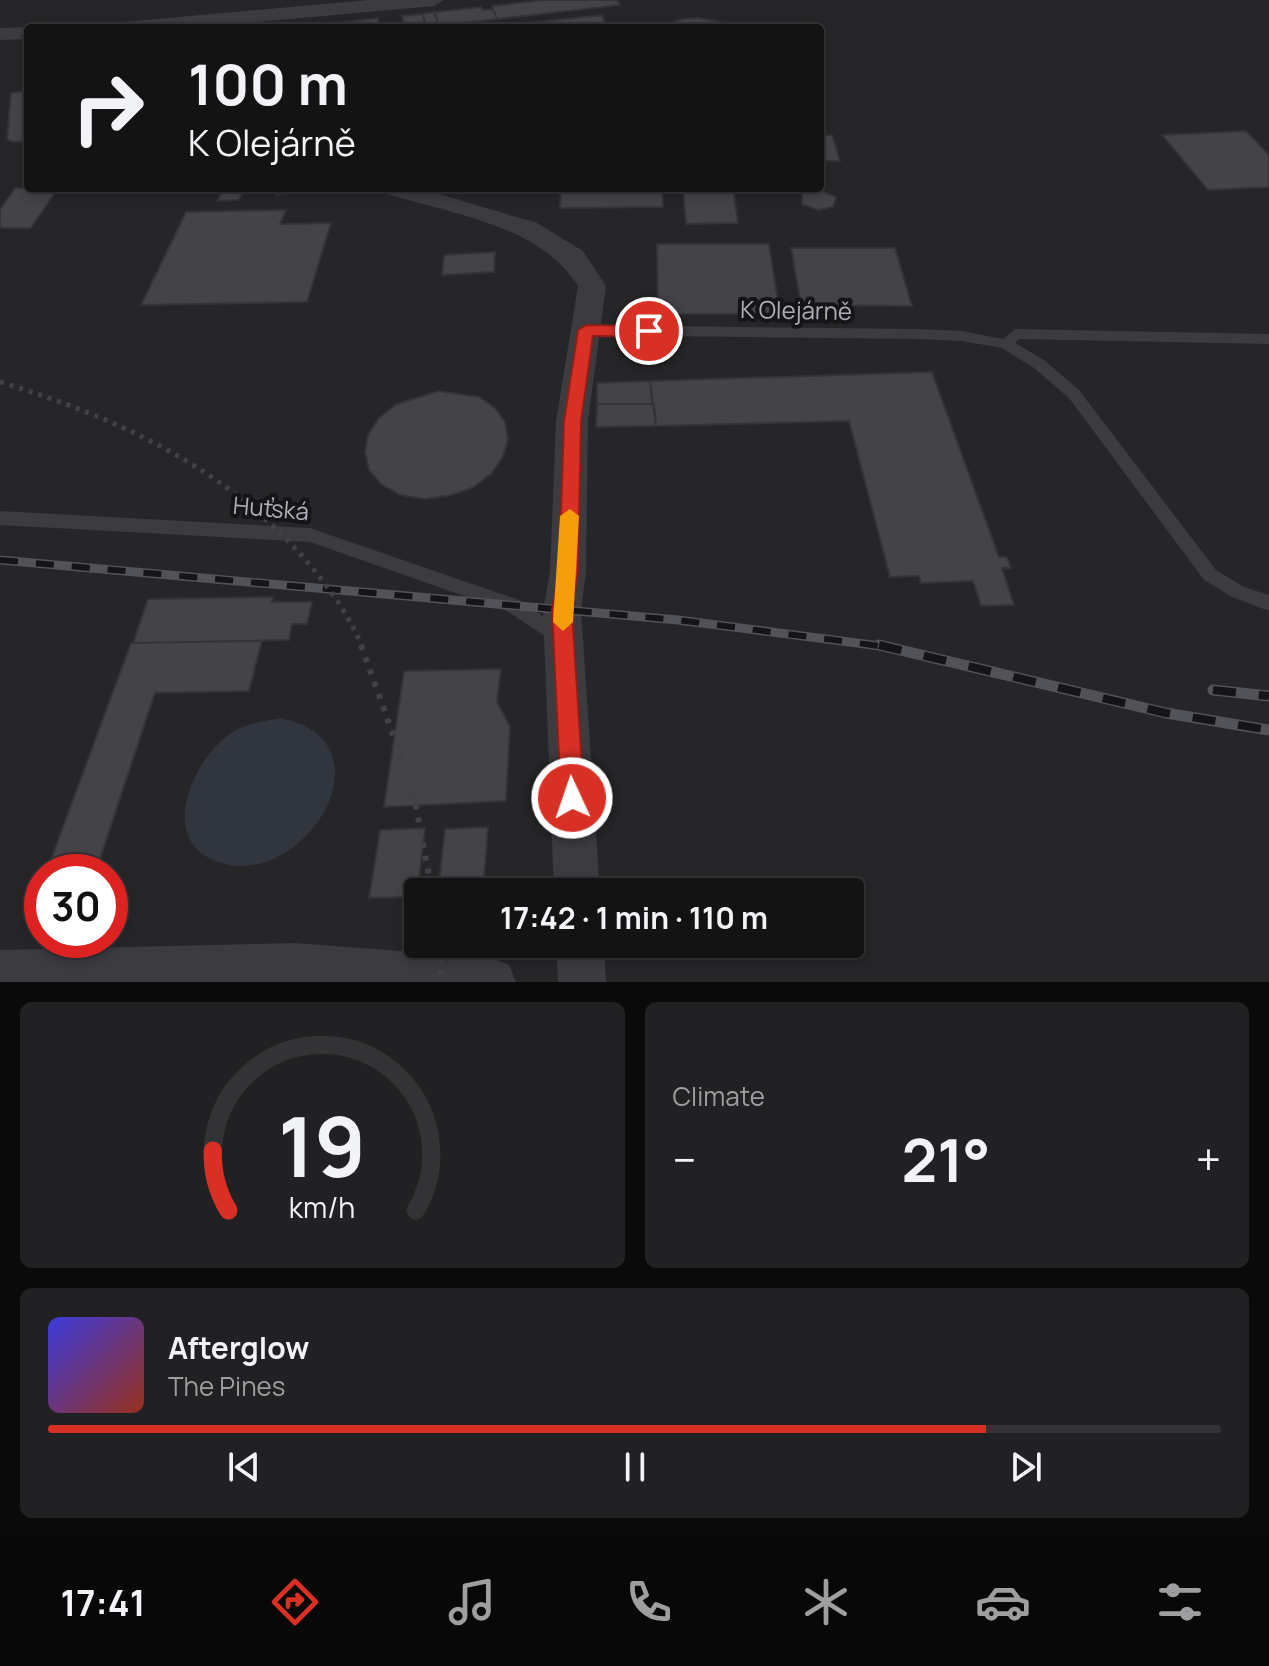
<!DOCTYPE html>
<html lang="en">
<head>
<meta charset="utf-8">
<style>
	body { margin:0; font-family:Manrope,sans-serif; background:#212022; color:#f1f3f6; height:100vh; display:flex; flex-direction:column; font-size:30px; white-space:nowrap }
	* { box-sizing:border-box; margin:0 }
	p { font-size:26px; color:#9d9ea0 }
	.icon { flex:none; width:44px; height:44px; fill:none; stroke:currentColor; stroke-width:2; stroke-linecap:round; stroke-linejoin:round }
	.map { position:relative; height:982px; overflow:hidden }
	.details { display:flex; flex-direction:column; gap:20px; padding:20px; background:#0b0a0b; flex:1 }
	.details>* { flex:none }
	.guide { position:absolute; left:24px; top:24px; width:800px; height:168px; border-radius:8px; box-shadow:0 4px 12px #0003,0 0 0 2px #333234; background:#141314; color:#f1f3f6; overflow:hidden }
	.speed { position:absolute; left:24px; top:854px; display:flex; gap:16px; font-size:40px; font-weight:700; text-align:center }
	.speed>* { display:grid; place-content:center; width:104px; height:104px; border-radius:50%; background:#141314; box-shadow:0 4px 12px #0003,0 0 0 2px #333234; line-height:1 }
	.speed .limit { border:12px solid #d22; background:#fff; color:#111 }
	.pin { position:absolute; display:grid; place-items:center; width:68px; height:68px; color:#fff; margin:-34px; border:4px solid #fff; border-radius:50%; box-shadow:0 2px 8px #0007 }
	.me { position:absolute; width:88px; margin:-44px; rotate:357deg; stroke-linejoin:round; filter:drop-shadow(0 0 6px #0008) }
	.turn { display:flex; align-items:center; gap:28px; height:168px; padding:0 32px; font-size:36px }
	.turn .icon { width:104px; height:104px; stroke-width:2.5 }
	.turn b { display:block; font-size:56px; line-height:68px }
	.big { font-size:60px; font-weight:700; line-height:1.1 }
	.details .widget { flex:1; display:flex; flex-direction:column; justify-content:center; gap:12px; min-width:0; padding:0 28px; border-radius:12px; background:#212022 }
	.details .dial { align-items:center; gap:0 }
	.dial svg { height:208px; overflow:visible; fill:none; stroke:#333234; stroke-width:7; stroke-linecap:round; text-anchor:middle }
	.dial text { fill:#f1f3f6; stroke:none }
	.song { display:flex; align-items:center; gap:24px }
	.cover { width:96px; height:96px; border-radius:12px; background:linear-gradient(135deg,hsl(240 70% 55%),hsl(10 70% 35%)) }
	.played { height:8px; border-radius:4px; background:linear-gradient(90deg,#d93025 80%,#333234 80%) }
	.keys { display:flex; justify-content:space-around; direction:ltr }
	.heat { display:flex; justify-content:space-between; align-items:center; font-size:44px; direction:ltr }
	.details .tiles { flex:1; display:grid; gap:20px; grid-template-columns:1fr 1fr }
	.widget:last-child { grid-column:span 2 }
	.trip { position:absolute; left:404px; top:878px; width:460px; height:80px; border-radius:8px; background:#141314; box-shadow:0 4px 12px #0003,0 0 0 2px #333234; font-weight:700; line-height:80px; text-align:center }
	.tabs { display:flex; height:128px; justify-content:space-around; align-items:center; background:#080808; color:#9d9ea0 }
	.tabs .icon { width:56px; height:56px }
	.tabs .current { color:#d93025 }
	.tabs b { font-size:36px; color:#f1f3f6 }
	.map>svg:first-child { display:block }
	.built { fill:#262528; fill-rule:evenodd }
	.water { fill:#30353e }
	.building { fill:#444348; stroke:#343437; stroke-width:2 }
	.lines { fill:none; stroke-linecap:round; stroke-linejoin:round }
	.service { fill:#3b3b40; fill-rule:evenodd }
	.minor { fill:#3b3b40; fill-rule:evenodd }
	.rail-far1-casing { stroke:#525259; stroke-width:9 }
	.rail-casing { stroke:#525259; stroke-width:11 }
	.rail-far1 { stroke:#151416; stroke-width:6; stroke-dasharray:18; stroke-linecap:butt }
	.rail { stroke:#151416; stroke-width:8; stroke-dasharray:23; stroke-linecap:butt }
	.path-bridge-far1 { stroke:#414147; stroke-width:5; stroke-dasharray:4 6; stroke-linecap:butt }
	.path-bridge { stroke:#414147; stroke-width:6; stroke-dasharray:5 8; stroke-linecap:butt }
	.route { fill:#d93025; stroke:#8d1f18; stroke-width:2 }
	.slow { fill:#f59e0b }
	.labels { text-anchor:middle; stroke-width:8; stroke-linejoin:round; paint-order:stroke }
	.street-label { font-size:24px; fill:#adaeba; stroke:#151416 }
</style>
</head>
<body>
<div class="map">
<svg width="1269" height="982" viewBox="0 0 1269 982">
	<rect width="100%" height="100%" fill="#1a191b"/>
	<path class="built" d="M0,0H1269V982H0ZM28,28H820V188H28ZM42,872H110V940H42ZM418,892H850V944H418Z"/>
	<path class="water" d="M281,718C395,741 306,889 221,863C154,843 193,756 234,731C249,723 264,721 281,718Z"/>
	<path class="building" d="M543,0H617L620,5L497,19L492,6Z
		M481,7L482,10L493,9L497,19L439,26L435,12Z
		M434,12L439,26L425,28L423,14Z
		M423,14L426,24L405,27L402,16Z
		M602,15L608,28H510L509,25Z
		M378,18L379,28H314L320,25Z
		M697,18L727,23L736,28H661L682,19Z
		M28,90V141L13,142L7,139L11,93Z
		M1246,131L1269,155V187L1208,190L1162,135Z
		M820,135H832L840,161H820Z
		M15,188H58L31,228H0V210Z
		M223,188H249L244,189L239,200L218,201Z
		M277,188H317L276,195Z
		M561,188H662L663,207L560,208Z
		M683,188H733L738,223L686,224Z
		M817,189L836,197L833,207L818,210L802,204V193Z
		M286,210L280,224L331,223L307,302L141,305L186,212Z
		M657,244H769L780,314H658Z
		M791,248H895L912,306L801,305Z
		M495,252L494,272L442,275L444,255Z
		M932,372L999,557H1007L1011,568H1002L1014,605L981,606L973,581L921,583L919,576L890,577L849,421L656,426L650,381Z
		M650,381L652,404H597V383Z
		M438,391L479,397L495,408L505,422L508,439L503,457L491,474L472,488L448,496L424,499L400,495L381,484L369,470L365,452L368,435L379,418L395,405Z
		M597,404H654L656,426L596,427Z
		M273,597L272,602H312L307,624H292L289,640L133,643L148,599Z
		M262,641L249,691L155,693L97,868L47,870L131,643Z
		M501,669L497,702L510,726L506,801L384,807L404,671Z
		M488,827L483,892H438L445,829Z
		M425,828L417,897L369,898L380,830Z"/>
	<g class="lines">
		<path class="service" d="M586,325L917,329L962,331L1003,339L1015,329L1269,334V344L1019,339L1015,343L1044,360L1079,390L1216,570L1244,587L1269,595V611L1232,597L1204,580L1069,398L1034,368L1002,348L962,341L917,339L586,335L579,330Z
			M0,511L310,528L519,600L566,632L569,638L566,644L560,646L507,611L310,542L0,525Z"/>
		<path class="minor" d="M369,0H444L434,6L190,28H113L123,22Z
			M0,28L28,27L32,28H28V39L0,40Z
			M381,188H419L537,223L583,251L606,286L588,421L586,572L581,610L600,892H554L543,610L550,572L556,421L578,286C539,224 450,214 384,193Z
			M295,943L492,958L509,965L516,982H0V950Z
			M556,944H604L606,982H558Z"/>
		<g class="rail-far1-casing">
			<path id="rail-far1" d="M0,560L678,620L888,647"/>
		</g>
		<g class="rail-casing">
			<path id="rail" d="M879,645L1166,713L1269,730
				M1213,690L1269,696"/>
		</g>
		<use href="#rail-far1" class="rail-far1"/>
		<use href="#rail" class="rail"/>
		<path class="path-bridge-far1" d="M0,382C115,417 221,465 302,556C326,583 349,614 362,647"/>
		<path class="path-bridge" d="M361,645L413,790L432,892
			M441,944V982"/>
	</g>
	<path class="route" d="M586,325L649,326L657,331L649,337L593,336L581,421L578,572L572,610L584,798L580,806L572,810L564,806L561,798L552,610L559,572L564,421L578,330Z"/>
	<path class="slow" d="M570,509L579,516L573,622L563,631L553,622L560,516Z"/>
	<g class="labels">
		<g class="street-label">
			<text transform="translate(796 311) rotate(1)" y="8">K Olejárně</text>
			<text transform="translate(271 509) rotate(5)" y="8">Huťská</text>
		</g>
	</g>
</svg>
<div class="speed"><div class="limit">30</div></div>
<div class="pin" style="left:649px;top:331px;background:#d93025"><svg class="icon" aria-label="arrive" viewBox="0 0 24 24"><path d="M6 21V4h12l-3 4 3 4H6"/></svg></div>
<svg class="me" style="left:572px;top:798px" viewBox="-20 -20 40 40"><circle r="17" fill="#d93025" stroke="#fff" stroke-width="3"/><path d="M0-11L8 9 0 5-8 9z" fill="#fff"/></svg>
<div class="trip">17:42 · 1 min · 110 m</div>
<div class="guide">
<div class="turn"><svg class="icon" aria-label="right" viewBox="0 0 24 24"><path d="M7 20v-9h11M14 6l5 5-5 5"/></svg><div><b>100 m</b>K Olejárně</div></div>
</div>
</div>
<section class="details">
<div class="tiles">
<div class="widget dial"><svg viewBox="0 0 100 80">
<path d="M14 69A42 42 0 1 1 86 69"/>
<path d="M14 69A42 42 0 0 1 8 46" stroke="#d93025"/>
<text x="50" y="56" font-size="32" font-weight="700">19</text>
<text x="50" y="72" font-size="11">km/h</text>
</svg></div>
<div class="widget"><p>Climate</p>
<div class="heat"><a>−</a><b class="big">21°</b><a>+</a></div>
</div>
<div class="widget">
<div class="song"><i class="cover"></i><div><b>Afterglow</b><p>The Pines</p></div></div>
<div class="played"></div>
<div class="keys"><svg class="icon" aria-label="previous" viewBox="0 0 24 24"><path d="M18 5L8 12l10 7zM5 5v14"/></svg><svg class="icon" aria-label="pause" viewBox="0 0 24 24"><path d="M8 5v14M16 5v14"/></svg><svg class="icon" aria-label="next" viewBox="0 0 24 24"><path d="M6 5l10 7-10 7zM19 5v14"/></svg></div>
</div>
</div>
</section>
<nav class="tabs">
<b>17:41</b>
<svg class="icon current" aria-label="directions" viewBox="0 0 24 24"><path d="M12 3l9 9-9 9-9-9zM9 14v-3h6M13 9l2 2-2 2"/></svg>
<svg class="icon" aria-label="music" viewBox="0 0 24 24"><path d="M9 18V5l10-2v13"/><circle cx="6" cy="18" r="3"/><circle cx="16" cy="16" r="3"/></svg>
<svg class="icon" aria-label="phone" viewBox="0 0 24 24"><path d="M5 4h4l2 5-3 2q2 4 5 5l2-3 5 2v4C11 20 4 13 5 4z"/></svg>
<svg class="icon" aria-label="climate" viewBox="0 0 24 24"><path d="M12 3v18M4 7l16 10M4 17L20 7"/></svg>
<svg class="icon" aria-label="car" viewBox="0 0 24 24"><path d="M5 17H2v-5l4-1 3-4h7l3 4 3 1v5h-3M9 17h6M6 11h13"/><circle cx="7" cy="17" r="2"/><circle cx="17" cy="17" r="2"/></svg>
<svg class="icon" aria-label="filters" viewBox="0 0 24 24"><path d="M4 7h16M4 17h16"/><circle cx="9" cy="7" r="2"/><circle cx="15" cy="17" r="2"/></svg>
</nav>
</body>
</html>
